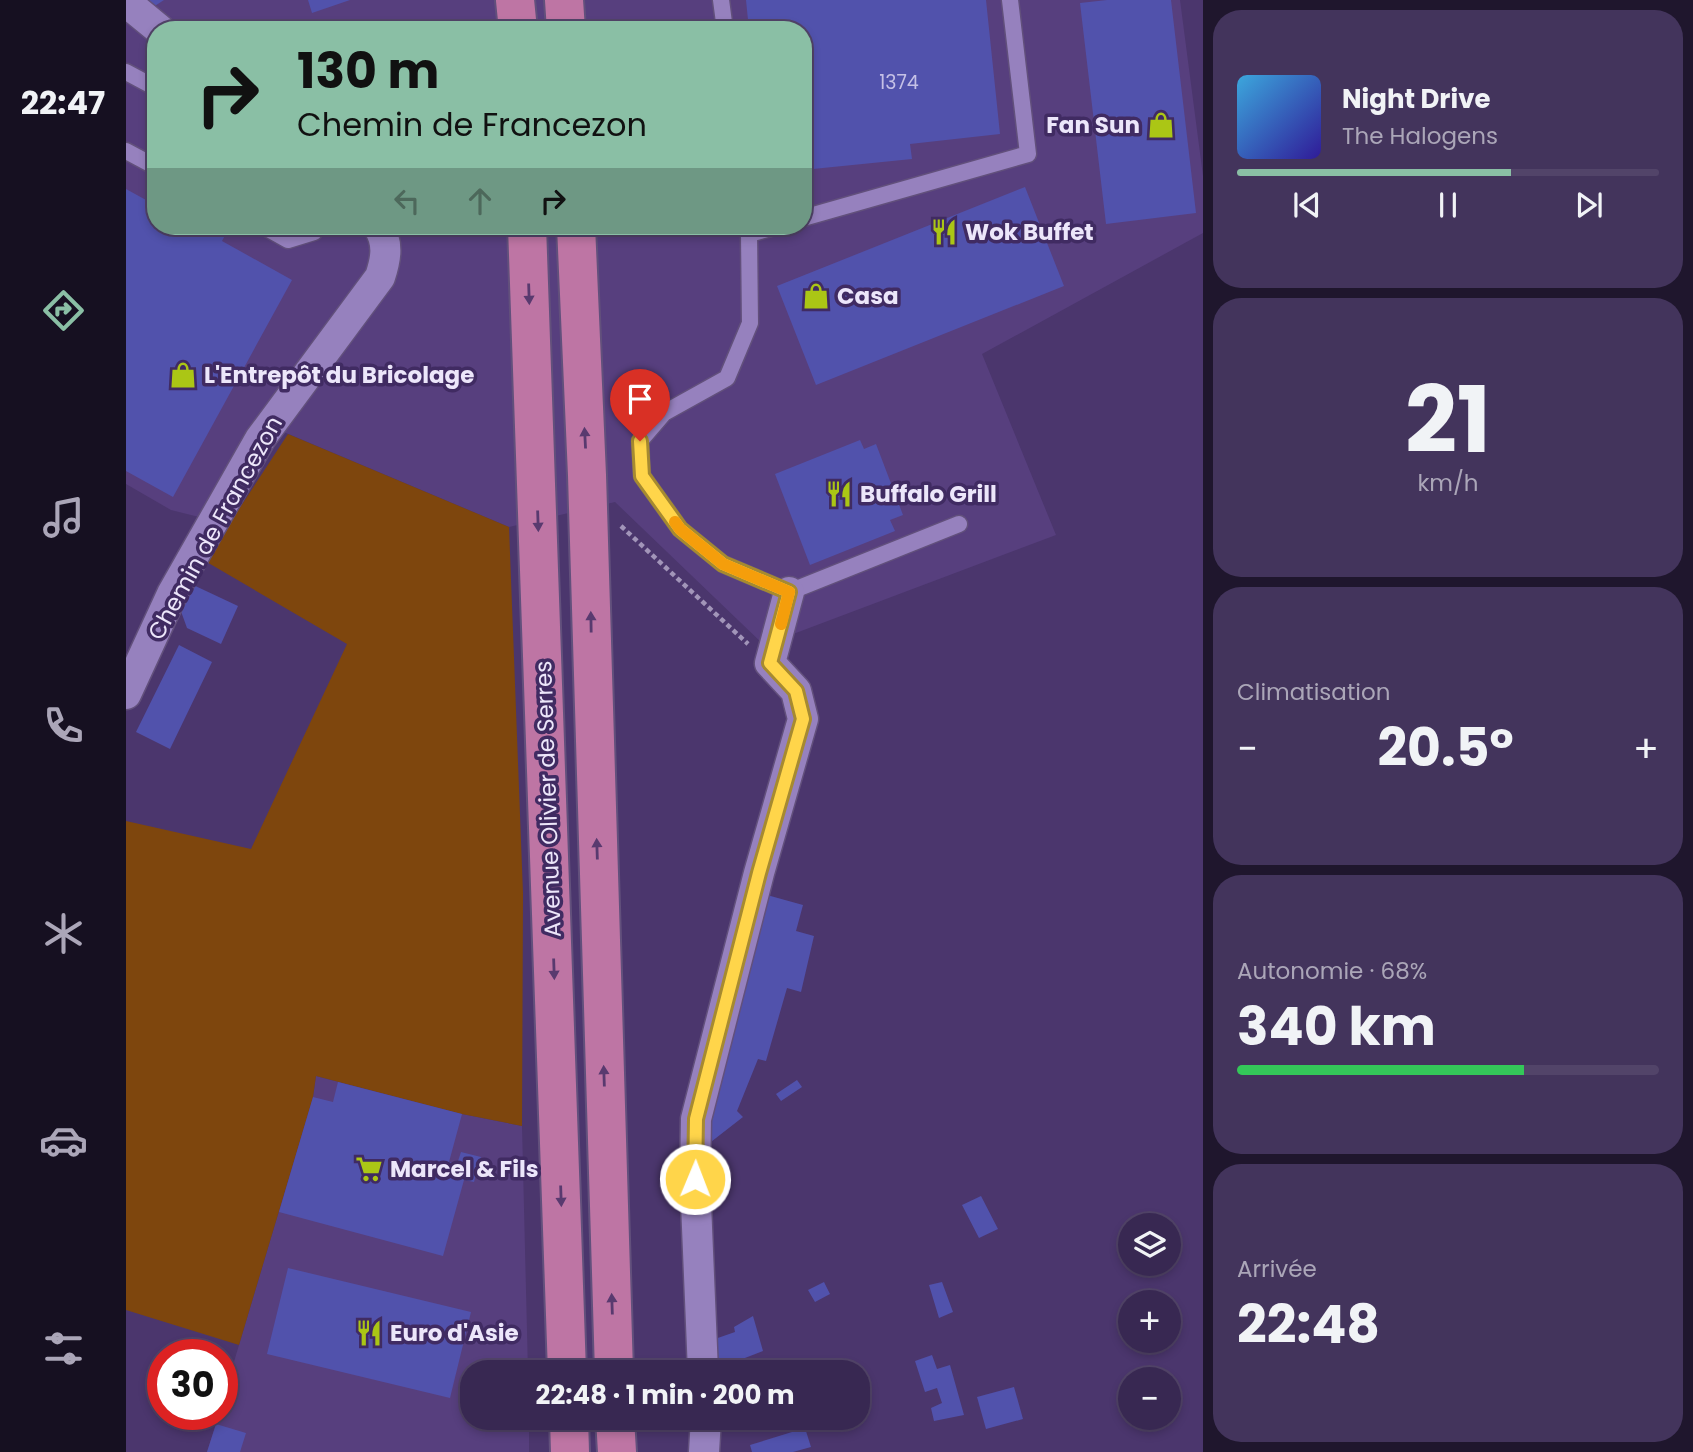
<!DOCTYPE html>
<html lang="fr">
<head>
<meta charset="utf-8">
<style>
	body { margin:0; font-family:Poppins,sans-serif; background:#43345c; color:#f1f3f6; height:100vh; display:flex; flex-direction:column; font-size:26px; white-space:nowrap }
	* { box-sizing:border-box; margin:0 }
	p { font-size:23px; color:#aba6b8 }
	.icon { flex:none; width:38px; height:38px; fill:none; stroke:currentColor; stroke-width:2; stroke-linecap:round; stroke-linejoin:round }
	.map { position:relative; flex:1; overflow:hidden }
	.side { display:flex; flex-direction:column; gap:10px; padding:10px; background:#1f162d; width:490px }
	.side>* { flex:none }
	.guide { position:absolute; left:21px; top:21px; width:665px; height:214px; border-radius:28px; box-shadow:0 4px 10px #0003,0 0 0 2px #524469; background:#8abfa5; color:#111; overflow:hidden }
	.fabs { position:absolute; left:992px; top:1213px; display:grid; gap:14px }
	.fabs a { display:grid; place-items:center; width:63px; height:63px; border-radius:50%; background:#382852; box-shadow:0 4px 10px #0003,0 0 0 2px #524469; font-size:35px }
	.speed { position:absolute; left:21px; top:1339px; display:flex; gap:14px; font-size:35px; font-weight:700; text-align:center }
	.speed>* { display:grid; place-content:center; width:91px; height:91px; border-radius:50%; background:#382852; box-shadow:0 4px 10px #0003,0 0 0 2px #524469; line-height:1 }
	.speed .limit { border:10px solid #d22; background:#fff; color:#111 }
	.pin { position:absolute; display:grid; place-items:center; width:60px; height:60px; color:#fff; margin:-72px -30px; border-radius:50% 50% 50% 0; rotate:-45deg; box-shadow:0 0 7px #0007 }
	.pin .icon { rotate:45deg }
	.me { position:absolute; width:77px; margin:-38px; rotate:1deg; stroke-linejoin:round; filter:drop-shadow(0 0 5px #0008) }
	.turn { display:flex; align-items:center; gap:24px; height:147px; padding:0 35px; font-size:32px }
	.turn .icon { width:91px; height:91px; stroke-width:2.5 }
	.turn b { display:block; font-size:49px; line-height:60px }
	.lanes { display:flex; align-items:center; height:66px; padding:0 35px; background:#0003; justify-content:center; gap:35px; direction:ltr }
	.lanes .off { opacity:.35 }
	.big { font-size:52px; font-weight:700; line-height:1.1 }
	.side .widget { flex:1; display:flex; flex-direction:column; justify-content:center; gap:10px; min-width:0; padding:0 24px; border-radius:28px; background:#43345c }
	.side .dial { align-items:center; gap:0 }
	.dial b { font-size:91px; line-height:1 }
	.song { display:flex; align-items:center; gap:21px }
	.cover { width:84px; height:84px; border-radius:10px; background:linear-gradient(135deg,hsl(200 70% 55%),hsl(250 70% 35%)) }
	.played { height:7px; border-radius:4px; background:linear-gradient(90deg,#8abfa5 65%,#524469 65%) }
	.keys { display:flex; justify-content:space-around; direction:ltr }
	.heat { display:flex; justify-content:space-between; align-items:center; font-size:38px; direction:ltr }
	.charge { height:10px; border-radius:5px; background:linear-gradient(90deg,#34c759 68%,#524469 0) }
	.trip { position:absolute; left:334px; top:1360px; width:410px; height:70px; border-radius:28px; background:#382852; box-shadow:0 4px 10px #0003,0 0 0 2px #524469; font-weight:700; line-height:70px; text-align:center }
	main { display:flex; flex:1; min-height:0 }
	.menu { display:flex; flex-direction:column; width:126px; justify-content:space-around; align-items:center; background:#161021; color:#aba6b8 }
	.menu .icon { width:49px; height:49px }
	.menu .on { color:#8abfa5 }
	.menu b { font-size:32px; color:#f1f3f6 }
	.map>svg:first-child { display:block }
	.built { fill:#573f7e; fill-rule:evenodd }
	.green { fill:#7e460d }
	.building { fill:#5152ac }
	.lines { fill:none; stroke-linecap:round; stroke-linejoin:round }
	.lane-casing { stroke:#62507c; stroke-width:19 }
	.street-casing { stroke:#62507c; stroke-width:33 }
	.primary-casing { stroke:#62507c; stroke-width:42 }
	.path { stroke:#a295b9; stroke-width:4.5; stroke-dasharray:5 3.5; stroke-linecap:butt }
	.lane { stroke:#9681be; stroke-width:16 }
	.street { stroke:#9681be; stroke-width:30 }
	.primary { stroke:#be75a4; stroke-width:38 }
	.oneway { fill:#593a6f }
	.route-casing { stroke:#a68a30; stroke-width:18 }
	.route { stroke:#ffd54a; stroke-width:12 }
	.slow { stroke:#f59e0b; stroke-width:12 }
	.labels { text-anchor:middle; stroke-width:7; stroke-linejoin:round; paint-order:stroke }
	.number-label { font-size:19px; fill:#c5c1e6 }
	.poi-label { font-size:23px; font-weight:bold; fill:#ece6fa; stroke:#402b62; text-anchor:start }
	.street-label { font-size:23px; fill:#ece6fa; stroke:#402b62 }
</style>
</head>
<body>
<main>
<nav class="menu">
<b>22:47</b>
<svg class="icon on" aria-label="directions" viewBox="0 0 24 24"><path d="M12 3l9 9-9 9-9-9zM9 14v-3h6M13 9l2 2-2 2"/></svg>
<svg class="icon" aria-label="music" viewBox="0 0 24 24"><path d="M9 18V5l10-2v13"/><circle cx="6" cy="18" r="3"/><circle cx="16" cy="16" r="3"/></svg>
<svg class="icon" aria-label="phone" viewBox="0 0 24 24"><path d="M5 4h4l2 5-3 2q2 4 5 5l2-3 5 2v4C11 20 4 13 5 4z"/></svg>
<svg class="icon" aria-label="climate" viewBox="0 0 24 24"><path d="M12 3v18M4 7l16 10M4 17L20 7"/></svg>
<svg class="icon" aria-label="car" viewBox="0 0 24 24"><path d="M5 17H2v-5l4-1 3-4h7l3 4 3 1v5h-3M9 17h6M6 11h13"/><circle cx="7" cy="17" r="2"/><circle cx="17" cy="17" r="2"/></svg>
<svg class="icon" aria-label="filters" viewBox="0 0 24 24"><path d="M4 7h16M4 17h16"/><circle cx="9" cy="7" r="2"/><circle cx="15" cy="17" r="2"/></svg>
</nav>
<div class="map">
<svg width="1077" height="1452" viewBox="0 0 1077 1452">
	<rect width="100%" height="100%" fill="#4b366d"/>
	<path class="built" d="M0,0H1054L1077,176V233L856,354L930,535L638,645L489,502L383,527L134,422L73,517L45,510L0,484ZM30,30H677V226H30Z
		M190,1076L336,1114L396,1126L402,1372H346V1418H403V1452H81L93,1414H96V1402L187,1097Z"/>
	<path class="green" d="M162,434L383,527L397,893L396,1126L336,1114L190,1076L187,1097L113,1345L0,1310V821L125,849L221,644L79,561Z"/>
	<path class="building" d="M10,0H38L21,11Z
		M182,0H224L186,13Z
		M620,0H860L874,134L784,144L786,159L677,170V30H623Z
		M981,0H1045L1070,213L980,224L954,3Z
		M30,182V226H104L96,241L166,280L47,497L0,471V189L20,200Z
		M899,187L938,286L690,385L651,286Z
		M734,440L738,449L750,444L777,515L764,520L769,531L684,565L649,474Z
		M63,583L112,606L95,644L61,628L52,603Z
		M53,645L86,662L44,749L10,732Z
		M641,895L677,905L670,931L688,936L675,992L661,988L640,1061L632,1059L611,1111L617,1117L581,1145L590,1090Z
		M671,1080L676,1087L655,1101L650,1094Z
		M212,1082L336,1114L323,1162L331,1164L335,1152L355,1157L348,1182L338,1180L317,1256L153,1212L187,1097L207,1102Z
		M855,1196L872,1229L853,1238L836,1205Z
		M162,1268L345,1312L324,1398L141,1354Z
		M698,1282L704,1294L689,1302L682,1290Z
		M816,1282L827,1312L813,1318L803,1285Z
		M627,1316L637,1351L588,1370L586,1340L609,1332L608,1327Z
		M806,1355L811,1369L824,1365L838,1415L808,1421L805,1408L816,1403L811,1388L799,1392L789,1361Z
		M888,1387L897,1419L860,1429L851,1397Z
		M90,1424L120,1433L114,1452H81Z
		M679,1428L685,1447L667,1452H626L624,1445Z"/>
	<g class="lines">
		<g class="lane-casing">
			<path id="lane" d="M595,0L599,30
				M0,72L30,88
				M0,151L30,167
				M677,218L902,154L884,0
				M137,226L162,240L188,232L189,226
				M622,226L623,234L652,226
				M623,234L624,323L601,378L538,413L514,441L516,476L554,529L597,564L663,592L833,524"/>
		</g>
		<g class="street-casing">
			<path id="street" d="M0,2L34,30
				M0,694L46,594L134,439L254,277C260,259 263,243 252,226
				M577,1372L569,1179L570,1119L633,873L677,719L670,691L644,663L663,592
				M578,1452L580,1418"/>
		</g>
		<g class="primary-casing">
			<path id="primary" d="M389,0L392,30
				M438,0L440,30
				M401,226L441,1372
				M450,226L461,475L488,1372
				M443,1418L444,1452
				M489,1418L491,1452"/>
		</g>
		<path class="path" d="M495,526L622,644"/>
		<use href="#lane" class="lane"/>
		<use href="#street" class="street"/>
		<use href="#primary" class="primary"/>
	</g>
	<defs><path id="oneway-solid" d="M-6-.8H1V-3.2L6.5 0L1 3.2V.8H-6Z" transform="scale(1.75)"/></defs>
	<g class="oneway">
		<use href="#oneway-solid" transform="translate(403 294) rotate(88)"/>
		<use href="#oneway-solid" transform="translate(459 438) rotate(-93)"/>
		<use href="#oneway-solid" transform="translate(412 521) rotate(88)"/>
		<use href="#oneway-solid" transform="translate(465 622) rotate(-91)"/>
		<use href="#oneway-solid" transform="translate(471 849) rotate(-92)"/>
		<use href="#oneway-solid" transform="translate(428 969) rotate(88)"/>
		<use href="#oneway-solid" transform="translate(478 1076) rotate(-92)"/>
		<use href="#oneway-solid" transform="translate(435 1196) rotate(88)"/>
		<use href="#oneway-solid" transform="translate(486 1304) rotate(-92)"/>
	</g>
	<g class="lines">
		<g class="route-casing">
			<path id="route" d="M514,441L516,476L554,529L597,564L663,592L644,663L670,691L677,719L633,873L570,1119L569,1179"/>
		</g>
		<use href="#route" class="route"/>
		<path class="slow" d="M549,522L554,529L597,564L663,592L655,624"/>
	</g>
	<defs>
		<g id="shop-bare" transform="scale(2.1)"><path d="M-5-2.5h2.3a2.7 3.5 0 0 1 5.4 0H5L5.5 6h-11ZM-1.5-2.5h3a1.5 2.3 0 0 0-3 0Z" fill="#abc615" stroke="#402b62" stroke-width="2.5" paint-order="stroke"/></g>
		<g id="restaurant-bare" transform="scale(2.1)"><path d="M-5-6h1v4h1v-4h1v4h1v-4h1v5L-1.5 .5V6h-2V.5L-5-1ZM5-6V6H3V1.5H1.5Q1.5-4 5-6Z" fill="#abc615" stroke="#402b62" stroke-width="2.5" paint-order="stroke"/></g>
		<g id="supermarket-bare" transform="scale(2.1)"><path d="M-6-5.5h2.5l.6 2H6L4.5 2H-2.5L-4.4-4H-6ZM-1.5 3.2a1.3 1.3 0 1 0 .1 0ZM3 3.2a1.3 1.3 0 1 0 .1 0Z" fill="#abc615" stroke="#402b62" stroke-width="2.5" paint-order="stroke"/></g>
	</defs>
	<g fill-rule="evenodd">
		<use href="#shop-bare" x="1035" y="125"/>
		<use href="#restaurant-bare" x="818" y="232"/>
		<use href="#shop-bare" x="690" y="296"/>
		<use href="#shop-bare" x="57" y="375"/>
		<use href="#restaurant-bare" x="713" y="494"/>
		<use href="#supermarket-bare" x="243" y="1169"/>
		<use href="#restaurant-bare" x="243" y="1333"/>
	</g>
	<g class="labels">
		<g class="number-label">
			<text x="773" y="89">1374</text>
		</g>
		<g class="poi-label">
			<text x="1014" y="133" text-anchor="end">Fan Sun</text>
			<text x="839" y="240">Wok Buffet</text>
			<text x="711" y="304">Casa</text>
			<text x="78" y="383">L'Entrepôt du Bricolage</text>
			<text x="734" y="502">Buffalo Grill</text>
			<text x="264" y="1177">Marcel &amp; Fils</text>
			<text x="264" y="1341">Euro d'Asie</text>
		</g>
		<g class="street-label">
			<text transform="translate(89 528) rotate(-61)" y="8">Chemin de Francezon</text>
			<text transform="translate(422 799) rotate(-92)" y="8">Avenue Olivier de Serres</text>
		</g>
	</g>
</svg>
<div class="fabs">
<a><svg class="icon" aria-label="layers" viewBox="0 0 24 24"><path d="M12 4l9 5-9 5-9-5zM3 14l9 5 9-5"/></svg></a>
<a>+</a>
<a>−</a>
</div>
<div class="speed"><div class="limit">30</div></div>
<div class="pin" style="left:514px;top:441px;background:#d93025"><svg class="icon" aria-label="arrive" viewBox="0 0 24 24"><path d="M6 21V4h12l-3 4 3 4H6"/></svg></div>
<svg class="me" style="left:569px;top:1179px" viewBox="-20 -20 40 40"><circle r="17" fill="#ffd54a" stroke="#fff" stroke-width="3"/><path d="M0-11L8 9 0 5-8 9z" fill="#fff"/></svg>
<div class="trip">22:48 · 1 min · 200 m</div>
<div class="guide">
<div class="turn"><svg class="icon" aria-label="right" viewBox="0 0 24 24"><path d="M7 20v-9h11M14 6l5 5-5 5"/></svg><div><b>130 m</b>Chemin de Francezon</div></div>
<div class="lanes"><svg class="icon off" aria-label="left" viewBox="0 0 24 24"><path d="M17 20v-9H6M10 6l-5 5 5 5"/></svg><svg class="icon off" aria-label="ahead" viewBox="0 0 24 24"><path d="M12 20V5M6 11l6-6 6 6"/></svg><svg class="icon" aria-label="right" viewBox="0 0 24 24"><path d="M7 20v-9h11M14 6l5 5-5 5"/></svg></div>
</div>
</div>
<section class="side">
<div class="widget">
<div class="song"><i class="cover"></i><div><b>Night Drive</b><p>The Halogens</p></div></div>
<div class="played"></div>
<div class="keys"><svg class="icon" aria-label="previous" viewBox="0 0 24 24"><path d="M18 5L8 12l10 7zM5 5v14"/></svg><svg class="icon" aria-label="pause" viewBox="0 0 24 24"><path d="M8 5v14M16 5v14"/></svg><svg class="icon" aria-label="next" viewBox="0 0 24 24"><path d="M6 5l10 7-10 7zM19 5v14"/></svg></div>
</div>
<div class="widget dial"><b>21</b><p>km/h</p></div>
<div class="widget"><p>Climatisation</p>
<div class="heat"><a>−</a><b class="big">20.5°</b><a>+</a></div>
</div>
<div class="widget"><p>Autonomie · 68%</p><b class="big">340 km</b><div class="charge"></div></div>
<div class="widget"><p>Arrivée</p><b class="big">22:48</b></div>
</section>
</main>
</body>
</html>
